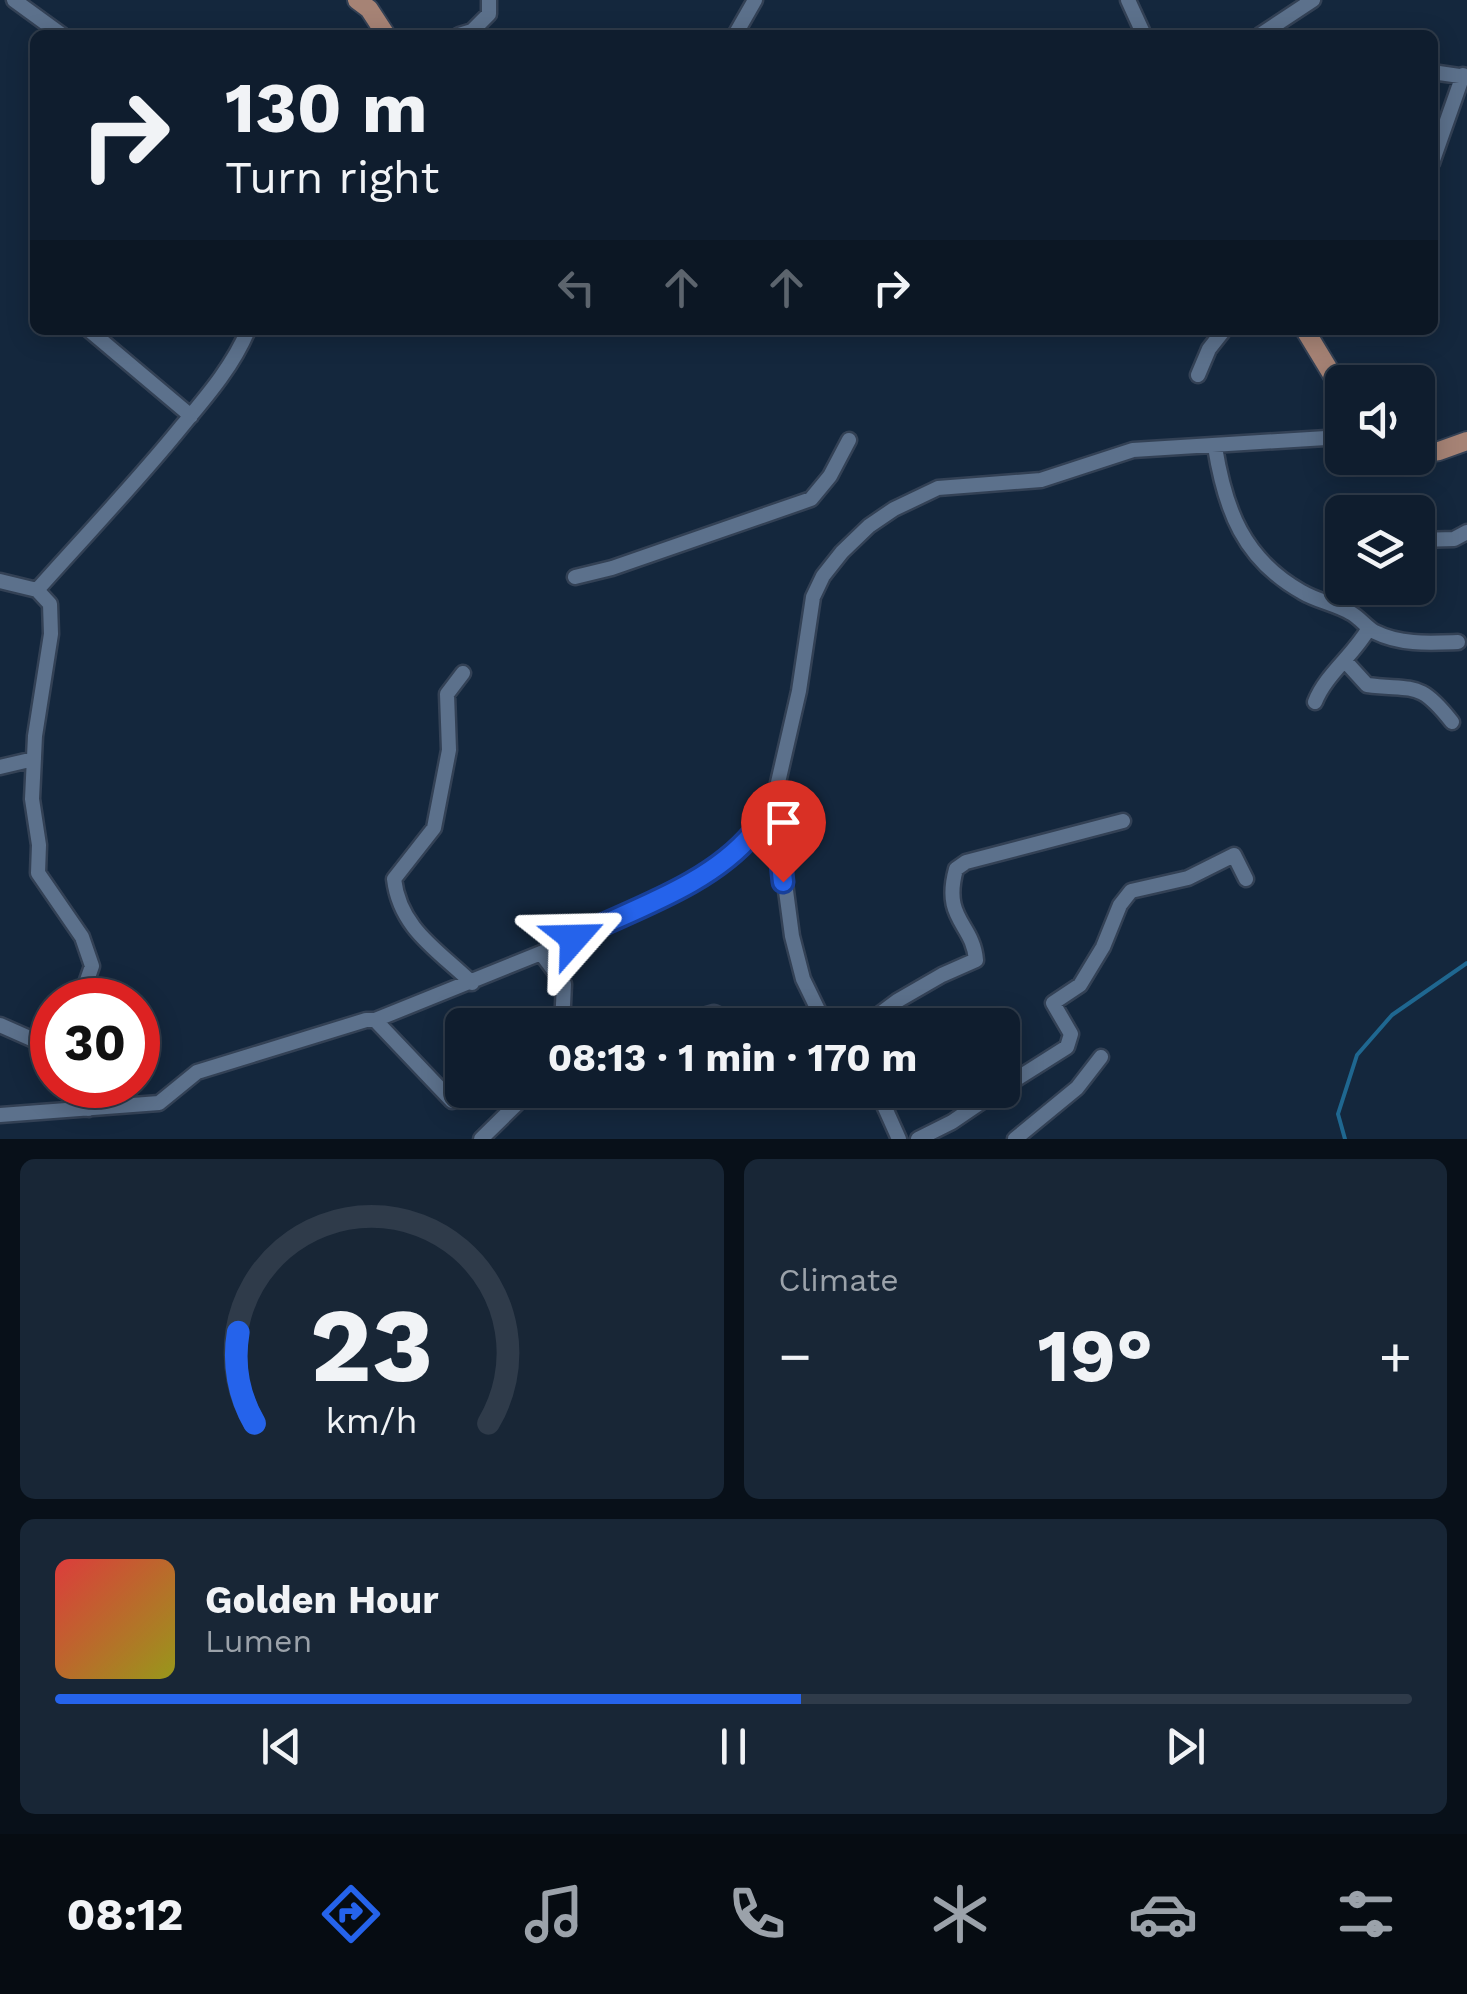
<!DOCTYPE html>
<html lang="en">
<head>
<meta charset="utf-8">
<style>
	body { margin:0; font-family:"Work Sans",sans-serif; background:#182636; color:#f1f3f6; height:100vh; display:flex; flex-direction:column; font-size:38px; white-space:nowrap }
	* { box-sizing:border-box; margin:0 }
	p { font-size:32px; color:#9ba2aa }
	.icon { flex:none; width:55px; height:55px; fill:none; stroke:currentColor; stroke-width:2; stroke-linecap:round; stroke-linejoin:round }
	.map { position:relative; height:1139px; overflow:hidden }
	.details { display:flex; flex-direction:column; gap:20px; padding:20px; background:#081019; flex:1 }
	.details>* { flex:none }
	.guide { position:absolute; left:30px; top:30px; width:1408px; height:305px; border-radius:15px; box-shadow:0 5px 25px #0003,0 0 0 2px #2f3b4a; background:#0f1d2e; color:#f1f3f6; overflow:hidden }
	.controls { position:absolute; left:1325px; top:365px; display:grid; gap:20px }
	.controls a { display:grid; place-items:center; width:110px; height:110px; border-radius:15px; background:#0f1d2e; box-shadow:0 5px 25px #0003,0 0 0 2px #2f3b4a; font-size:50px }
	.speed { position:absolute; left:30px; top:978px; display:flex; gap:20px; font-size:50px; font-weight:700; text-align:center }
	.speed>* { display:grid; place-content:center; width:130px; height:130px; border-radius:50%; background:#0f1d2e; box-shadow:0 5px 25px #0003,0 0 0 2px #2f3b4a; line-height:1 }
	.speed .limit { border:15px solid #d22; background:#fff; color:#111 }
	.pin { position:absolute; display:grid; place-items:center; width:85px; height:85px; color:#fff; margin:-102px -42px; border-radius:50% 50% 50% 0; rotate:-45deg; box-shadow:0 0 10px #0007 }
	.pin .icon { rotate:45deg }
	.me { position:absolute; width:110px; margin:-55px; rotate:65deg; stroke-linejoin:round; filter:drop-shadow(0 0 8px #0008) }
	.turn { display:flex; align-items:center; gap:35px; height:210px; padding:0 30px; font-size:45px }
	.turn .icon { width:130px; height:130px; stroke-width:2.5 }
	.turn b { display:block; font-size:70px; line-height:85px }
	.lanes { display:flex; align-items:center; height:95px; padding:0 30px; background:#0003; justify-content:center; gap:50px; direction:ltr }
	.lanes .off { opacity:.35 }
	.big { font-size:75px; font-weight:700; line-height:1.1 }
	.details .card { flex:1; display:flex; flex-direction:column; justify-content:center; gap:15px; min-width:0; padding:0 35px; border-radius:15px; background:#182636 }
	.details .dial { align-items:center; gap:0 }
	.dial svg { height:260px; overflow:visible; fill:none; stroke:#2f3b4a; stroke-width:7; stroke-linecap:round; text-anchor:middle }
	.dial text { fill:#f1f3f6; stroke:none }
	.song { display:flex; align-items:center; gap:30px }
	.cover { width:120px; height:120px; border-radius:15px; background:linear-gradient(135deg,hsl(0 70% 55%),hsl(60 70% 35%)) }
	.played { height:10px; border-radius:5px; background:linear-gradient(90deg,#2563eb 55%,#2f3b4a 55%) }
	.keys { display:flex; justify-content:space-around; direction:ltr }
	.heat { display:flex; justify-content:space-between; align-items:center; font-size:55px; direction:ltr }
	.details .tiles { flex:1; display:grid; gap:20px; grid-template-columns:1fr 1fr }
	.card:last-child { grid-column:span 2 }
	.trip { position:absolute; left:445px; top:1008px; width:575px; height:100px; border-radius:15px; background:#0f1d2e; box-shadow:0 5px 25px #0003,0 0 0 2px #2f3b4a; font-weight:700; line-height:100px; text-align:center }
	.tabs { display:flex; height:160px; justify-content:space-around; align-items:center; background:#060c12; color:#9ba2aa }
	.tabs .icon { width:70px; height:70px }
	.tabs .on { color:#2563eb }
	.tabs b { font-size:45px; color:#f1f3f6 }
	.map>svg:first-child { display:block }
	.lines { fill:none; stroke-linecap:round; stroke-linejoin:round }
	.stream { stroke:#1f6790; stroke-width:4 }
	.minor-casing { stroke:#334155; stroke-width:19 }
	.major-casing { stroke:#334155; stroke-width:22 }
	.minor { stroke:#5c718c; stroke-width:14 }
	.major { stroke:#a68375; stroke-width:18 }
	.route-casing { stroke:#184099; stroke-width:25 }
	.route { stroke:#2563eb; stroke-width:18 }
</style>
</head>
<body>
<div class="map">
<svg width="1467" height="1139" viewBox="0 0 1467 1139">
	<rect width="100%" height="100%" fill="#14273d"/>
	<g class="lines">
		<path class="stream" d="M1345,1139L1338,1114L1357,1055L1392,1015L1467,963"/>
		<g class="minor-casing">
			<path id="minor" d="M14,0L62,35
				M1128,0L1144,35
				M459,35L472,31L489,14V0
				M735,35L755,0
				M1260,35L1313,0
				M1432,72L1467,77
				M1432,163L1463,75
				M89,330L191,416
				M1198,375L1209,349L1224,330
				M1215,447C1225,509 1243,559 1302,592C1317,601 1336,604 1351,613C1360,618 1366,627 1375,632C1401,645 1430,643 1458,642
				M1418,540L1454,539L1467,532
				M575,577L612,568L811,499L830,476L849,440
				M0,581L37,590L50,604L51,634L35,736L32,799L39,845L38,873L82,937L92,966L85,986L74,1000
				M37,590C85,536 136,483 182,426C207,396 233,366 248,330
				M1346,662L1367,685C1415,691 1419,680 1452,722
				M463,673L447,694L449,750L434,828L394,879C400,929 438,950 472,983
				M1315,702C1326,674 1353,656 1369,628
				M0,767L34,759
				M541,953L564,984L562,1025
				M375,1020L452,1101
				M563,1022L582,1025
				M0,1025L52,1048
				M672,1025L714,1013L736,1023
				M829,1025L820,1014L803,979L792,936L774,800L799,691L813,597L823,576L842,552L869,526L894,509L938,488L1041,480L1133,450L1342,437
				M865,1025L897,1001L942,975L976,960C973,923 942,920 956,869L966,862L1123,821
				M79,1085L89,1109
				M1002,1088L1067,1047L1071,1034L1053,1003L1080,985L1103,947L1120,905L1131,891L1188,878L1234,855L1246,879
				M877,1090L899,1139
				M0,1115L159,1103L197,1072L366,1020H375L541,953L695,879C731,855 751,838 773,801
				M481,1139L531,1090
				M918,1139L952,1122L999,1090
				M1015,1139L1077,1088L1101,1057"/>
		</g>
		<g class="major-casing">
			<path id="major" d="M357,0L369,9L386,35
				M1305,330L1342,391
				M1418,454L1439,451L1467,441"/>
		</g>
		<use href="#minor" class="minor"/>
		<use href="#major" class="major"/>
	</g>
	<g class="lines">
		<g class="route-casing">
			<path id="route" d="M574,938C633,909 710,885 753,833C762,823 767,811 774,800L783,882"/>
		</g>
		<use href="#route" class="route"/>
	</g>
</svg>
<div class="controls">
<a><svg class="icon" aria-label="sound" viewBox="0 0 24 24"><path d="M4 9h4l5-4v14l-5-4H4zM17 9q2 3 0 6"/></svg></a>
<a><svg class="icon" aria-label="layers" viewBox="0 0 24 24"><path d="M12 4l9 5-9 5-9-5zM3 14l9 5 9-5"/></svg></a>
</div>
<div class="speed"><div class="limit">30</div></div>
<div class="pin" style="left:783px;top:882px;background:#d93025"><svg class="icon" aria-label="arrive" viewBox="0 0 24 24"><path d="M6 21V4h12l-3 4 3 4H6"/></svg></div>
<svg class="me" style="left:574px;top:938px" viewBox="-20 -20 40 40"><path d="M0-17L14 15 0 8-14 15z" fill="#2563eb" stroke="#fff" stroke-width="4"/></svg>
<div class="trip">08:13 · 1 min · 170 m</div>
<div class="guide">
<div class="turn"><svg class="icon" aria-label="right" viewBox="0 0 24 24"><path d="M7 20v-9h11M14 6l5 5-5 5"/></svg><div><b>130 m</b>Turn right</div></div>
<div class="lanes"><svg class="icon off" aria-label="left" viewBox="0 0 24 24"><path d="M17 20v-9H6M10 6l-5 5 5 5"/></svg><svg class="icon off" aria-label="ahead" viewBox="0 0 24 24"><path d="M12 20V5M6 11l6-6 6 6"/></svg><svg class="icon off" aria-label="ahead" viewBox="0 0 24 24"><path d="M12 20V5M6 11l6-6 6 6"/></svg><svg class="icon" aria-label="right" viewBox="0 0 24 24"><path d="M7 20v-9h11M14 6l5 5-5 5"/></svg></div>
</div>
</div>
<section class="details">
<div class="tiles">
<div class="card dial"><svg viewBox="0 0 100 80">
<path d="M14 69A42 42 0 1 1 86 69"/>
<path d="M14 69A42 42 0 0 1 9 41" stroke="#2563eb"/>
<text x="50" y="56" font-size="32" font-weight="700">23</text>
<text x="50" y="72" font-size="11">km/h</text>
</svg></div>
<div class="card"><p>Climate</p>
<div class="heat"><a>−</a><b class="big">19°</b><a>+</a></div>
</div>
<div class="card">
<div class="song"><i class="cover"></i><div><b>Golden Hour</b><p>Lumen</p></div></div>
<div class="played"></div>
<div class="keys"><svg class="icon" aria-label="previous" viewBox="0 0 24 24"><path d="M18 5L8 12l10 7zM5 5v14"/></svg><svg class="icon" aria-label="pause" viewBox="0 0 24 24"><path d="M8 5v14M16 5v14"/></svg><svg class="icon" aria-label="next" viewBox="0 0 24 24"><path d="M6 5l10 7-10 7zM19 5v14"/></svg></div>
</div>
</div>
</section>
<nav class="tabs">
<b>08:12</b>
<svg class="icon on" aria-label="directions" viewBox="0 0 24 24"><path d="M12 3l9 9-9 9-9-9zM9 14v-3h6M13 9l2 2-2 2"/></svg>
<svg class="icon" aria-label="music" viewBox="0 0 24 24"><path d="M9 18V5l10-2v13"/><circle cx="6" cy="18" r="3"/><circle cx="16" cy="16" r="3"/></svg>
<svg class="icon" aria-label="phone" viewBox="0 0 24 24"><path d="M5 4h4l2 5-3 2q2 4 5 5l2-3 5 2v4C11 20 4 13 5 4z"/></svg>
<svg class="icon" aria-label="climate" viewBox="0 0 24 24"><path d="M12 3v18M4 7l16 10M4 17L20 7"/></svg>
<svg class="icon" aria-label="car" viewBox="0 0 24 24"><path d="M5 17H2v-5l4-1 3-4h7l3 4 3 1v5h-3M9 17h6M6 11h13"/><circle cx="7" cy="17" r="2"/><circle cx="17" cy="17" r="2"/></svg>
<svg class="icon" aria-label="filters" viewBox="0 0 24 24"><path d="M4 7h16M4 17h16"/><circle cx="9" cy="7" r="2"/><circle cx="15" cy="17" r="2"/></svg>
</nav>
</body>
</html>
